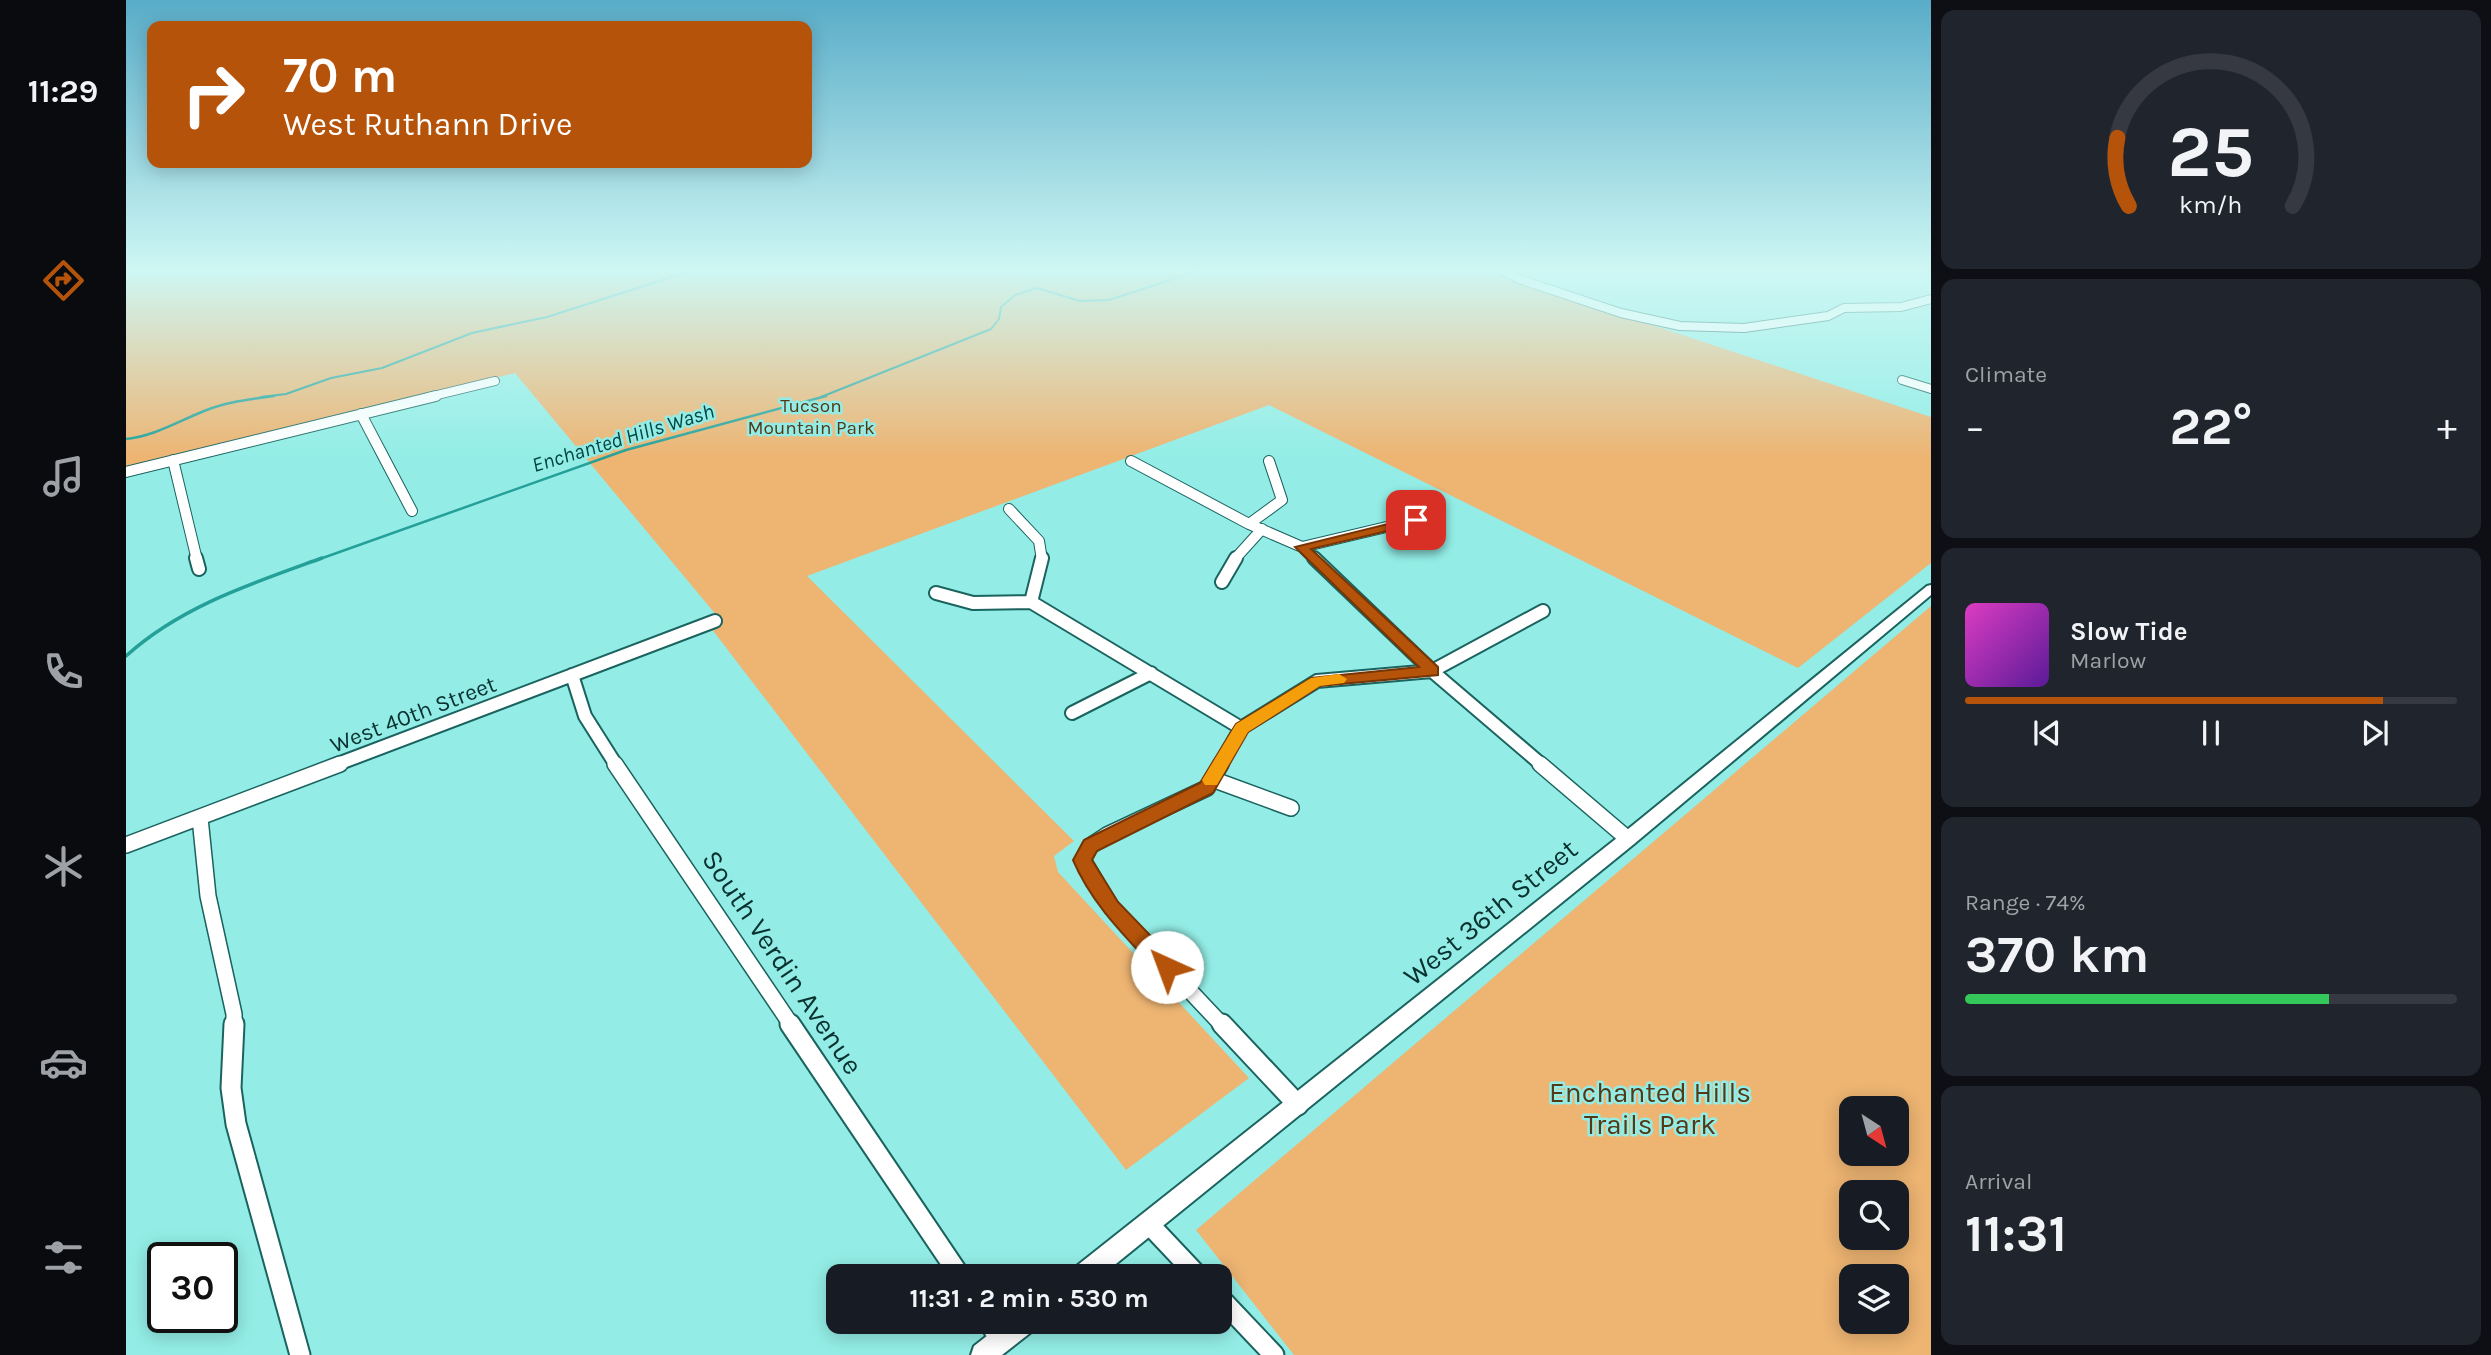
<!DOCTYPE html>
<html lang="en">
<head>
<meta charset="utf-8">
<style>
	body { margin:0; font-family:Karla,sans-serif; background:#20242c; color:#f1f3f6; height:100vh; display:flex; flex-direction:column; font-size:26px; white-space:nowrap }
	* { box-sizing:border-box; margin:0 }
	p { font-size:23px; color:#9ea1a6 }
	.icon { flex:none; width:38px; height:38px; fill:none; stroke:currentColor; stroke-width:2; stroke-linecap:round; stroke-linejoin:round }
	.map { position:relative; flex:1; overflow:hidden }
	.side { display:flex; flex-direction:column; gap:10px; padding:10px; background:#0d0f14; width:560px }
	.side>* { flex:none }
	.guide { position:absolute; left:21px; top:21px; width:665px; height:147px; border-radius:14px; box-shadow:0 4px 18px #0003; background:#b45309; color:#fff; overflow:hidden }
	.needle { width:46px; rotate:144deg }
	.tools { position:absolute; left:1713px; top:1096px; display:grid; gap:14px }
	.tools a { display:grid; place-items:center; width:70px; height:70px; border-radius:14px; background:#171b24; box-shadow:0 4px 18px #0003; font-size:35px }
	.speed { position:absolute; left:21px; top:1242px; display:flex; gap:14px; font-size:35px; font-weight:700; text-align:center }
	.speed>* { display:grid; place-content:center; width:91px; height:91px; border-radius:50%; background:#171b24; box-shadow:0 4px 18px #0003; line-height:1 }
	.speed .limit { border:4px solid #111; border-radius:10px; background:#fff; color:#111 }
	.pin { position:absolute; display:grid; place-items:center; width:60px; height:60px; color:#fff; margin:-30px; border-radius:14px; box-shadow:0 4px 10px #0006 }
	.me { position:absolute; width:77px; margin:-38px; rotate:317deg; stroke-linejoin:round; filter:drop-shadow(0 0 5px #0008) }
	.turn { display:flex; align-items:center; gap:24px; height:147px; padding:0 21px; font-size:32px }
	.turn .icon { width:91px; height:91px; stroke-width:2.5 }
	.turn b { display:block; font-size:49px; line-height:60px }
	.big { font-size:52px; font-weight:700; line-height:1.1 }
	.side .tile { flex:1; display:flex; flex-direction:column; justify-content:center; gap:10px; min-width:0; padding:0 24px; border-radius:14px; background:#20242c }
	.side .dial { align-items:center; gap:0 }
	.dial svg { height:182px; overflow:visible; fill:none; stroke:#363941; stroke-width:7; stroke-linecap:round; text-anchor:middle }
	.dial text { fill:#f1f3f6; stroke:none }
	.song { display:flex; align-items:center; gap:21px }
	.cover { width:84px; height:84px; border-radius:10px; background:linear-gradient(135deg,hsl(310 70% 55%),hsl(270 70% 35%)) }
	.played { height:7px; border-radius:4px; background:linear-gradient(90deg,#b45309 85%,#363941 85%) }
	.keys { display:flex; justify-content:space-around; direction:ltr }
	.heat { display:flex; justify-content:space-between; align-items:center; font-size:38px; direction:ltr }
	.charge { height:10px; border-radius:5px; background:linear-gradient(90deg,#34c759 74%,#363941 0) }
	.trip { position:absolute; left:700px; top:1264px; width:406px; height:70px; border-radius:14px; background:#171b24; box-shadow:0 4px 18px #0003; font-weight:700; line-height:70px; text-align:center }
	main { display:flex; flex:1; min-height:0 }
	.tabs { display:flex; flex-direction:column; width:126px; justify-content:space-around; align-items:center; background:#090b0e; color:#9ea1a6 }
	.tabs .icon { width:49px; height:49px }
	.tabs .selected { color:#b45309 }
	.tabs b { font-size:32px; color:#f1f3f6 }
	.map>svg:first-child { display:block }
	.green { fill:#edb472; fill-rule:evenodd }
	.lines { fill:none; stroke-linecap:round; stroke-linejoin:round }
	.stream-far2 { stroke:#24a099; stroke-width:2 }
	.stream-far1 { stroke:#24a099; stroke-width:2.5 }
	.stream { stroke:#24a099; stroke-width:3.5 }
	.minor-far4-casing { stroke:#1a635f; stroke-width:10 }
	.minor-far3-casing { stroke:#1a635f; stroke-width:12 }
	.minor-far2-casing { stroke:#1a635f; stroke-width:16 }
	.minor-far1-casing { stroke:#1a635f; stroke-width:18 }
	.minor-casing { stroke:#1a635f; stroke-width:23 }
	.tertiary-casing { stroke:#1a635f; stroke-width:4 }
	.minor-far4 { stroke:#fff; stroke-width:8 }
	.minor-far3 { stroke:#fff; stroke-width:10 }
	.minor-far2 { stroke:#fff; stroke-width:12 }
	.minor-far1 { stroke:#fff; stroke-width:15 }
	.minor { stroke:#fff; stroke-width:19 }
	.tertiary { fill:#fff; fill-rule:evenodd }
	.route { fill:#b45309; stroke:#753606; stroke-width:2 }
	.slow { fill:#f59e0b }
	.labels { text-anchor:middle; stroke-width:5; stroke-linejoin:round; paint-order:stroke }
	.far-park-label { font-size:19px; fill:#553916; stroke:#93ede6 }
	.far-water-label { font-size:21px; font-style:italic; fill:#004744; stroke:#93ede6 }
	.street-label { font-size:23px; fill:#09312f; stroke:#93ede6 }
	.near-street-label { font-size:28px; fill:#09312f; stroke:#93ede6 }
	.near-park-label { font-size:28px; fill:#553916; stroke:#93ede6 }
</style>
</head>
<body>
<main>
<nav class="tabs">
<b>11:29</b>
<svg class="icon selected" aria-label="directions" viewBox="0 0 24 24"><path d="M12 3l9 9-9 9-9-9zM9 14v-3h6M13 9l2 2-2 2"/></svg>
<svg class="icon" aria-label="music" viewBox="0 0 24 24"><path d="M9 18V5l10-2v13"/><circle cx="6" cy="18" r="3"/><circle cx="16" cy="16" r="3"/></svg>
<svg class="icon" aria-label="phone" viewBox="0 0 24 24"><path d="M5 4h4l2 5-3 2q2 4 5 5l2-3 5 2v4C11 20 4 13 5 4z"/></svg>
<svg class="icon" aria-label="climate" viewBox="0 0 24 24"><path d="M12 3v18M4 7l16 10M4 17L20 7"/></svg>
<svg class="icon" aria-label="car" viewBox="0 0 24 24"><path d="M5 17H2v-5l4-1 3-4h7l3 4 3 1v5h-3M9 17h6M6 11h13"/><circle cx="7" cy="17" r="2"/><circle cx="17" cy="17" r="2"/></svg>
<svg class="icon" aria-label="filters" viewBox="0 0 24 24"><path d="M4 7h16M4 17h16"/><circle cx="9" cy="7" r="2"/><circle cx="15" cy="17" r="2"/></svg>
</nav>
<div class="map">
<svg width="1805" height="1355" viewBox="0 0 1805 1355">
	<rect width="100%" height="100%" fill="#93ede6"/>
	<path class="green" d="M0,268H1353L1805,417V563L1672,668L1143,405L681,576L948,841L928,856L932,872L1123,1078L1000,1170L585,628L596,622L389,373L0,468Z
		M1805,606V1355H1168L1070,1230ZM1726,1108H1771V1153H1726ZM1726,1192H1771V1237H1726ZM1726,1276H1771V1321H1726Z"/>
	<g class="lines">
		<path class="stream-far2" d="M135,397L160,394L205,378L256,368L346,333L421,317L574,268
			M695,397L865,329L873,319L875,307L889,295L911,288L954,301L983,300L1081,268"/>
		<path class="stream-far1" d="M0,439C28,436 51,422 78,411C100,402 124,399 148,396
			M191,560L500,450L700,396"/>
		<path class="stream" d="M0,656C55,606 127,583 196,558"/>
		<g class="minor-far4-casing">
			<path id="minor-far4" d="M1372,268L1393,279L1495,313L1554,326L1618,328L1702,316L1718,308L1775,307L1805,299
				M1776,380L1805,389
				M303,397L369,381"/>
		</g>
		<g class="minor-far3-casing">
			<path id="minor-far3" d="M235,414L286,511
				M47,460L71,560
				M1005,461L1123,524L1176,547L1189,560
				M0,472L310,396
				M883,509L913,541L916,560
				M1123,524L1156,500L1143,461
				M1176,547L1290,520
				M1108,560L1136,529"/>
		</g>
		<g class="minor-far2-casing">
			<path id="minor-far2" d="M70,558L73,569
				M916,558L905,602L1115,728
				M1188,558L1306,671L1416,765
				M1096,582L1110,558
				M810,593L847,603L905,602
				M446,675L459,716L490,765
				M946,713L1025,673
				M209,765L589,621
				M1094,765L1115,728L1191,681L1306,671L1417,611"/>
		</g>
		<g class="minor-far1-casing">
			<path id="minor-far1" d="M489,764L666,1026
				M1095,764L1081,788L981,835L964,846L957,860L985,907L1097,1026
				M1414,764L1502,839
				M1086,779L1165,808
				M74,818L82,896L108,1014V1026
				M0,845L214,764"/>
		</g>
		<g class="minor-casing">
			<path id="minor" d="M108,1024L105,1088L110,1124L174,1355
				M664,1024L834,1276
				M1096,1024L1172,1105
				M1022,1223L1072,1276
				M1094,1298L1148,1355
				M862,1321L875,1341"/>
		</g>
		<g class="tertiary-casing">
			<path id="tertiary" d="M1805,585V595L1508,844L975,1276H944L948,1268L1496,834L1801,586Z
				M880,1321H911L908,1330L876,1355H845L848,1346Z"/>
		</g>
		<use href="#minor-far4" class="minor-far4"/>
		<use href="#minor-far3" class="minor-far3"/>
		<use href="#minor-far2" class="minor-far2"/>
		<use href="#minor-far1" class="minor-far1"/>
		<use href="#minor" class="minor"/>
		<use href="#tertiary" class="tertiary"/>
	</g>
	<linearGradient id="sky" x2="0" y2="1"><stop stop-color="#59acc8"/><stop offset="0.59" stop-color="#cef7f4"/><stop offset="1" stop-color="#cef7f4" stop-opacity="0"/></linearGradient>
	<rect width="1805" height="458" fill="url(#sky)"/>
	<path class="route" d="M1290,517L1297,520L1295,523L1185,549L1312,667V675L1194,686L1122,732L1087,793L971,851L966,860L992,902L1049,961L1052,967L1049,974L1041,976L1034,974C1001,938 966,905 947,860L958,840L1074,783L1110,724L1185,678L1293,667L1169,547Z"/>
	<path class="slow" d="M1213,674L1221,679L1218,683L1194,686L1122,732L1091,785H1079L1076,780L1110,724L1185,678Z"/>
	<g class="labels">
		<g class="far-park-label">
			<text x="685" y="412">Tucson<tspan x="685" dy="22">Mountain Park</tspan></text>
		</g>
		<g class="far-water-label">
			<text transform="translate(497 438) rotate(-17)" y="7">Enchanted Hills Wash</text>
		</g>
		<g class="street-label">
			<text transform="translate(287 714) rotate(-21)" y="8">West 40th Street</text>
		</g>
		<g class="near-street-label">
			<text transform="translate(1364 912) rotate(-39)" y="10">West 36th Street</text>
			<text transform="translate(657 962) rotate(56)" y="10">South Verdin Avenue</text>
		</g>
		<g class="near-park-label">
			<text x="1524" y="1102">Enchanted Hills<tspan x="1524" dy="32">Trails Park</tspan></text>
		</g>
	</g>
</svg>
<div class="tools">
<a><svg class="needle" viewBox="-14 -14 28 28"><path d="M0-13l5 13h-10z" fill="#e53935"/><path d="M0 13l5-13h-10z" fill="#9ea1a6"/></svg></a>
<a><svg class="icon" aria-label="search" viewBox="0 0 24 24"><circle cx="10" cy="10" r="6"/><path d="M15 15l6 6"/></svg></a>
<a><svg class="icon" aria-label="layers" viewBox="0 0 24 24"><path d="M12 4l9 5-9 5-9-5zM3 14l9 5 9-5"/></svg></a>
</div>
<div class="speed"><div class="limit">30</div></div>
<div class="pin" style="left:1290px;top:520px;background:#d93025"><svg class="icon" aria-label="arrive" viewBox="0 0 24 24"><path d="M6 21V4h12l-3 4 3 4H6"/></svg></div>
<svg class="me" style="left:1041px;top:967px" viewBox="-20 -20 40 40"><circle r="19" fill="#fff"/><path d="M0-13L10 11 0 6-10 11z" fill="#b45309"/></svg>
<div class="trip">11:31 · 2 min · 530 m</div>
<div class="guide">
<div class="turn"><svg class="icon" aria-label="right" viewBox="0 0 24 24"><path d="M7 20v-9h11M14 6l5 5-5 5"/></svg><div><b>70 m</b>West Ruthann Drive</div></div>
</div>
</div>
<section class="side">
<div class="tile dial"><svg viewBox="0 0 100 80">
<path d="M14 69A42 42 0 1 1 86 69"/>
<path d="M14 69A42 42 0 0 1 9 39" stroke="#b45309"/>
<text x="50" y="56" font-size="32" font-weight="700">25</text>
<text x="50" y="72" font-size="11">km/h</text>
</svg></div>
<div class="tile"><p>Climate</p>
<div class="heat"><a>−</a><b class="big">22°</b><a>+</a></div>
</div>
<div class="tile">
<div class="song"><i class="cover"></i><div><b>Slow Tide</b><p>Marlow</p></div></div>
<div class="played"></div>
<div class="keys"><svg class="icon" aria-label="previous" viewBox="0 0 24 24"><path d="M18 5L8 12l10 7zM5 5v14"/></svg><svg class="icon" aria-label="pause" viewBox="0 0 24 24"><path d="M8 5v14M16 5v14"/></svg><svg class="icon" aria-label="next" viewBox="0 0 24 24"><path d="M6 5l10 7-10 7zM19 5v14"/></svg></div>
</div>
<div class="tile"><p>Range · 74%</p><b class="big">370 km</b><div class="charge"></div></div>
<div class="tile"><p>Arrival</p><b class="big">11:31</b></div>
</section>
</main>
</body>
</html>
